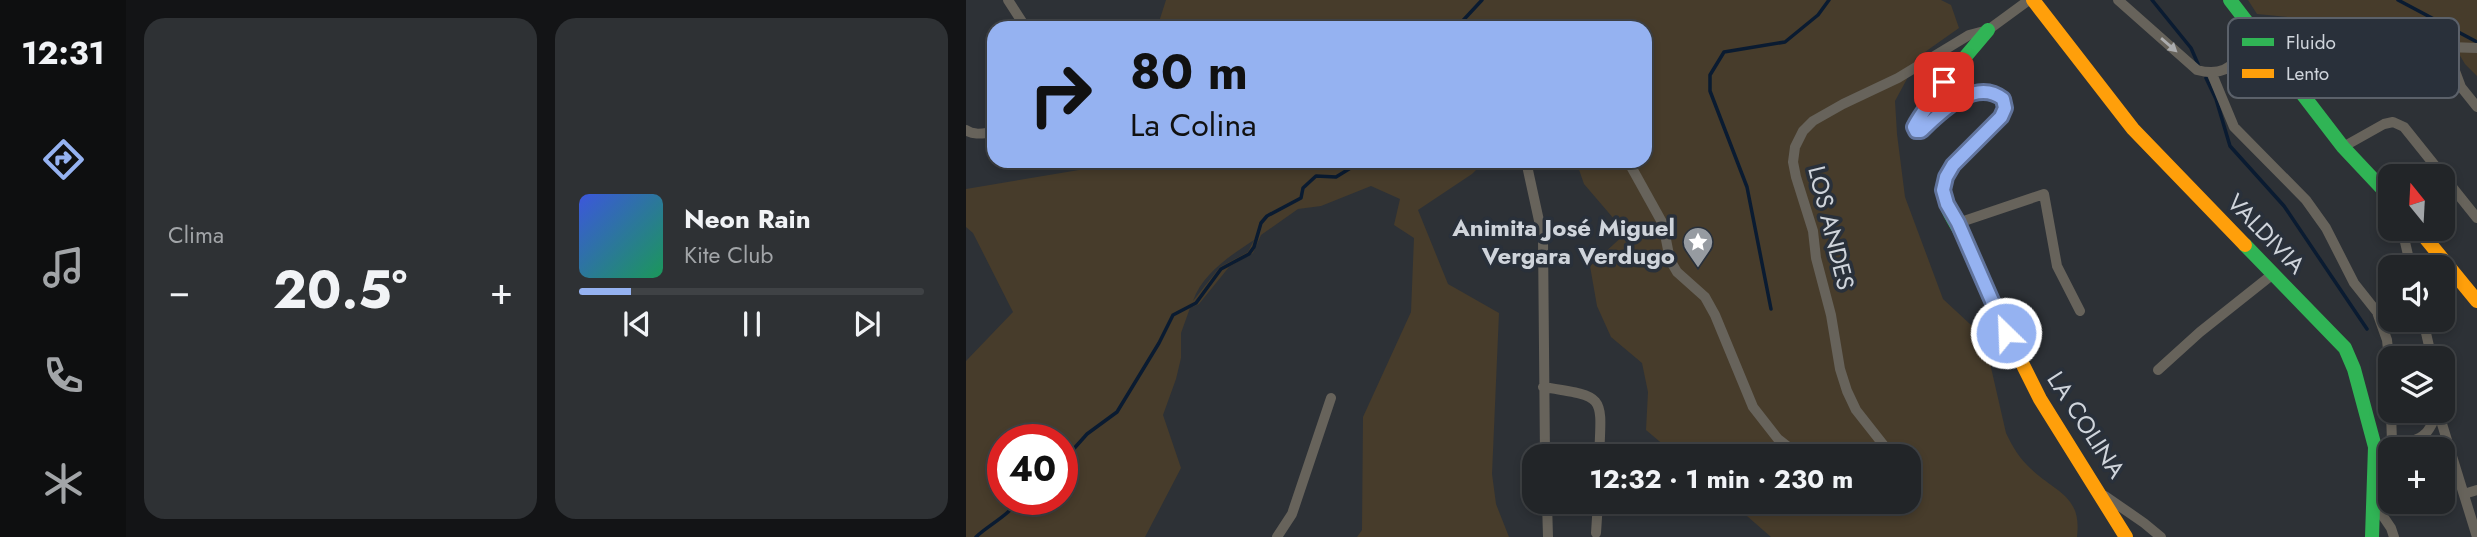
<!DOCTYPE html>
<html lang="es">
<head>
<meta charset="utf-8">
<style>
	body { margin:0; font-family:Jost,sans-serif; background:#2e3134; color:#f1f3f6; height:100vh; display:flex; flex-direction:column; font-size:26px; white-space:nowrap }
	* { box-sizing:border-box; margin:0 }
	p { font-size:23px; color:#a2a5a8 }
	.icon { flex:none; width:38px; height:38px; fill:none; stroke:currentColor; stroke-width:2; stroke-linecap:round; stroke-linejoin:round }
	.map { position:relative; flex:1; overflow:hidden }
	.sheet { display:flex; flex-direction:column; gap:18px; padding:18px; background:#131416; width:840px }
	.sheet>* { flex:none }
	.top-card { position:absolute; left:21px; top:21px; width:665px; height:147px; border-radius:21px; box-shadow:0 4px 10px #0003,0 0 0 2px #3f4245; background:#95b2f1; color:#111; overflow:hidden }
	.needle { width:46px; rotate:342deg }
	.controls { position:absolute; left:1412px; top:164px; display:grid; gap:14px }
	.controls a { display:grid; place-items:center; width:77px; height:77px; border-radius:14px; background:#222528; box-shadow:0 4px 10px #0003,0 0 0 2px #3f4245; font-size:35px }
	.speed { position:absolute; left:21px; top:424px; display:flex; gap:14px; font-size:35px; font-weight:700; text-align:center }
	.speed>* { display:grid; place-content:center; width:91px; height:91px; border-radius:50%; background:#222528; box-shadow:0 4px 10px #0003,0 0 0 2px #3f4245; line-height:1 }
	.speed .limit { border:10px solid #d22; background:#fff; color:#111 }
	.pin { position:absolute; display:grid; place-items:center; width:60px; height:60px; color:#fff; margin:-30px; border-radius:14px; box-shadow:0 4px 10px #0006 }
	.me { position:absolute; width:77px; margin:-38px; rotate:336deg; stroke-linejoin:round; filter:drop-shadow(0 0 5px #0008) }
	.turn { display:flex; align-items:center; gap:24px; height:147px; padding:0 28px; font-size:32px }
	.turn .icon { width:91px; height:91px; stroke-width:2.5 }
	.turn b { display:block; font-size:49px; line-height:60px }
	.big { font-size:52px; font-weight:700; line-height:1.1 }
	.sheet .card { flex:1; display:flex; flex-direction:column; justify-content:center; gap:10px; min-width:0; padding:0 24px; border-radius:21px; background:#2e3134 }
	.song { display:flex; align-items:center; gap:21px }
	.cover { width:84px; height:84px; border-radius:10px; background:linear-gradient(135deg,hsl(230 70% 55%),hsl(150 70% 35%)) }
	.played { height:7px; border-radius:4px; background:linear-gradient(90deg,#95b2f1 15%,#3f4245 15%) }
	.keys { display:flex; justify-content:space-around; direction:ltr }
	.heat { display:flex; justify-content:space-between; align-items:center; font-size:38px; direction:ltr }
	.sheet .tiles { flex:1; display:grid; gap:18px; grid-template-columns:repeat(2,1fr) }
	.trip { position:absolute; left:556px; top:444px; width:399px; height:70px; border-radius:21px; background:#222528; box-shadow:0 4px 10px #0003,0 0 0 2px #3f4245; font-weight:700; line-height:70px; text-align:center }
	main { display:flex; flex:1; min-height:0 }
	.dock { display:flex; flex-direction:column; width:126px; justify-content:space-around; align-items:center; background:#0e0f10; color:#a2a5a8 }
	.dock .icon { width:49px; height:49px }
	.dock .selected { color:#95b2f1 }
	.dock b { font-size:32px; color:#f1f3f6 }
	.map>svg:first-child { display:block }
	.green { fill:#473c2b; fill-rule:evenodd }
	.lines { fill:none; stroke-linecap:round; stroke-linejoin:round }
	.stream { stroke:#0a1b31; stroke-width:3.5 }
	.street { stroke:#67635b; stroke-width:10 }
	.fast { stroke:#30b455; stroke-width:14 }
	.slow { stroke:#ff9f0a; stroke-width:14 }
	.oneway { fill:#abacae }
	.route-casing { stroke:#61749d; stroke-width:18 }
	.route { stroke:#95b2f1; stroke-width:12 }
	.labels { text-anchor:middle; stroke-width:7; stroke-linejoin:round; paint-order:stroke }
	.poi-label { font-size:24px; font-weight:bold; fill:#cfd4db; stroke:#29303a; text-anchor:end }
	.street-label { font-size:24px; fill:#cfd4db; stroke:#29303a }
	.key { fill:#29303a; stroke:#5b616a; stroke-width:2 }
	.key-label { font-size:19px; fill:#cfd4db }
</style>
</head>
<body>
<main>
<nav class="dock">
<b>12:31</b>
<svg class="icon selected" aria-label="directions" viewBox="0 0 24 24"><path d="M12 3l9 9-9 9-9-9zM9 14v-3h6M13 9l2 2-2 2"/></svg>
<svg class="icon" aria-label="music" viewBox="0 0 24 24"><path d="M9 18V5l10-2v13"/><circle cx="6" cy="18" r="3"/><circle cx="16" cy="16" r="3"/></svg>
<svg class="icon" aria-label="phone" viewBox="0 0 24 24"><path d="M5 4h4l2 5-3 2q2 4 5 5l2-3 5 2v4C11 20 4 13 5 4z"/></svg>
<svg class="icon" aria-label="climate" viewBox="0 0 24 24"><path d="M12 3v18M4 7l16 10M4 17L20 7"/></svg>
</nav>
<section class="sheet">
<div class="tiles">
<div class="card"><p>Clima</p>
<div class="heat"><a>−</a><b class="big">20.5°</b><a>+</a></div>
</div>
<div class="card">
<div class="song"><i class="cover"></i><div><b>Neon Rain</b><p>Kite Club</p></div></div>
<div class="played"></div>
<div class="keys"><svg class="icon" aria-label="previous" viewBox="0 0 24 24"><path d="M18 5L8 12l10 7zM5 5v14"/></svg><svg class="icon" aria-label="pause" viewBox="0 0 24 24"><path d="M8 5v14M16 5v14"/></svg><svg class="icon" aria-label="next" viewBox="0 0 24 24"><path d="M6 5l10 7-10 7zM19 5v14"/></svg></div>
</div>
</div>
</section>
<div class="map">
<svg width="1511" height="537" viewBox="0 0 1511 537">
	<rect width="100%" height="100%" fill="#2d3136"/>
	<path class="green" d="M200,0H975L985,5L993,28L949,59L948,66L929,101L931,134L939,197L977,299L1018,337L1040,433C1046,446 1054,459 1065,469C1091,493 1116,496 1111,537H805L765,502H943V457H712L680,430L682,392L676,363L645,337L631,306L624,266L660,233L618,184L610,161H679V28H191Z
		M1282,0H1511V76L1499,64L1478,29L1432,28L1291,14Z
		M150,161H519L506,174L452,210L482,284L533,313L526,474L530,504L543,537H391L396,530L397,417L445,312L448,238L428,225L434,199L405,186L355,206L332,209L295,235L287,253L263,267L233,304L224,308L215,333V358L210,379L197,415L215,468L179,537H0V361L47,312L7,233L0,227V189L149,164ZM288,240L282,252L254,267L227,301C236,274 265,255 288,240ZM37,439H96V499H37Z"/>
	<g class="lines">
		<path class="stream" d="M1186,0L1225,48L1232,64
			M1432,0L1511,42
			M490,28L516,0
			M1240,78L1250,99L1264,146L1318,206L1401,329
			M805,309L781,187L744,91V75L758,52L819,42L852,15L863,0
			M96,462L121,434L151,412L193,343L207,315L230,303L255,269L283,254L288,247L295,223L301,216L335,198L337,188L350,176L370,177L396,161
			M10,537C22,525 46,514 52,499"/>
		<path class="street" d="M42,0L60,28
			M1152,0L1231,70C1267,80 1279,53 1281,23C1358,39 1433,46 1511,48
			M1480,47L1495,87L1511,107
			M1246,74L1268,127L1340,200L1360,228L1388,283L1411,312L1421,340L1424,369
			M1337,95L1372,76L1421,59L1444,46
			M0,130C8,136 18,133 28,132
			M1377,147L1418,124L1427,122L1438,127L1511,218
			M560,161L577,239L579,457
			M662,161L697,224L704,260L711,272L739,297L749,315L787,407L812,439L835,457
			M992,223L1078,194L1091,266L1114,311
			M1436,229L1445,268
			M1457,320L1466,359
			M1192,370L1234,332L1307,274
			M577,387C640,397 636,394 633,457
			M1425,411L1426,443
			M1472,411L1511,537
			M1409,447C1425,443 1449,445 1460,433C1465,428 1468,419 1472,412
			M927,457L890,410L881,391L874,369L865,315L850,258L847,231L830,177L827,162L829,147L837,131L847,121L877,104L932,78L1003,35L1022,30L1063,0
			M1498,494L1511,490
			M1139,496L1178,523L1195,537
			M581,502L582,537
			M894,502L906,511L922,510L933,502
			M1408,503L1425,528L1428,537
			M630,533L632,502
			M311,537L326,514L365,398"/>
		<path class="fast" d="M1264,0L1377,147L1424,197
			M1022,30L978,82L951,121L949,129L955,131C972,115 1016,72 1038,101C1041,132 980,152 977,187C976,208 995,230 1003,247C1013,269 1021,291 1031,313
			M1279,245L1379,348L1388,369L1409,447L1406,537"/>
		<path class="slow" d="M1067,0L1167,129L1279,245
			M1452,229L1511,301
			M1031,313L1074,399L1160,537"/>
	</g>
	<defs><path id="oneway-solid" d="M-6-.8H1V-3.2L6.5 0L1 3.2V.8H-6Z" transform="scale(1.75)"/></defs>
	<use class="oneway" href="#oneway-solid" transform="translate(1203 45) rotate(41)"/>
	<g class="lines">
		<g class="route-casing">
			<path id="route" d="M978,82C969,98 956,111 948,127L950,131H955C975,112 1009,77 1037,99L1039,108L1035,117L987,165L980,177L977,190L981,204L992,223L1040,333"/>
		</g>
		<use href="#route" class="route"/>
	</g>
	<defs>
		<g id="sight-pin" transform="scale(1.575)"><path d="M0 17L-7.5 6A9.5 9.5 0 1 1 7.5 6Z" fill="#969ba1" stroke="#29303a"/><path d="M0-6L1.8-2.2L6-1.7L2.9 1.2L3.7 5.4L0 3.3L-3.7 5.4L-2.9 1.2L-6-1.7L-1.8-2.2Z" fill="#fff"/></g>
	</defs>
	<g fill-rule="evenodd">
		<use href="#sight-pin" x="732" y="242"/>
	</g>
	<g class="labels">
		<g class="poi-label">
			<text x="709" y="236">Animita José Miguel<tspan x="709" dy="28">Vergara Verdugo</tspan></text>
		</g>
		<g class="street-label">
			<text transform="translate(865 228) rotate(76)" y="8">LOS ANDES</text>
			<text transform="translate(1300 234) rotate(46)" y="8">VALDIVIA</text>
			<text transform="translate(1120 425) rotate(57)" y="8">LA COLINA</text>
		</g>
	</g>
	<rect x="1262" y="18" width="231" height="80" rx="10" class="key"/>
	<rect x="1276" y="38" width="32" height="8" fill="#30b455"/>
	<rect x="1276" y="69" width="32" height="9" fill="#ff9f0a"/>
	<g class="key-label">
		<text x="1320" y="49">Fluido</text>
		<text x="1320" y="80">Lento</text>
	</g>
</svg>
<div class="controls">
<a><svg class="needle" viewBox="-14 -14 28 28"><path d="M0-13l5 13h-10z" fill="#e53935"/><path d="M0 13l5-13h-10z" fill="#a2a5a8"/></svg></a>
<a><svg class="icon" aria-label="sound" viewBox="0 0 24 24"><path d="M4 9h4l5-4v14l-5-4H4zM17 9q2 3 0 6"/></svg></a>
<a><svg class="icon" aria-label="layers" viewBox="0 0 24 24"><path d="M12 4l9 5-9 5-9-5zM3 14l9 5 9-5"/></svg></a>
<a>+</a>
</div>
<div class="speed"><div class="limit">40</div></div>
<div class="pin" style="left:978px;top:82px;background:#d93025"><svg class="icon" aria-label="arrive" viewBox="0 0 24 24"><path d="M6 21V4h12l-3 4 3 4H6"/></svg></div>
<svg class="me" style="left:1040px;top:333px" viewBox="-20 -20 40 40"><circle r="17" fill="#95b2f1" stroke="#fff" stroke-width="3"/><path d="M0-11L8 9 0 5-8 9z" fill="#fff"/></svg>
<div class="trip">12:32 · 1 min · 230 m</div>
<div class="top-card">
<div class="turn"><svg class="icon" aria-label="right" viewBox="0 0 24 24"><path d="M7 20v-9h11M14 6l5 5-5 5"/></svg><div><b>80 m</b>La Colina</div></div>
</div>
</div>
</main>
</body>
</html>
